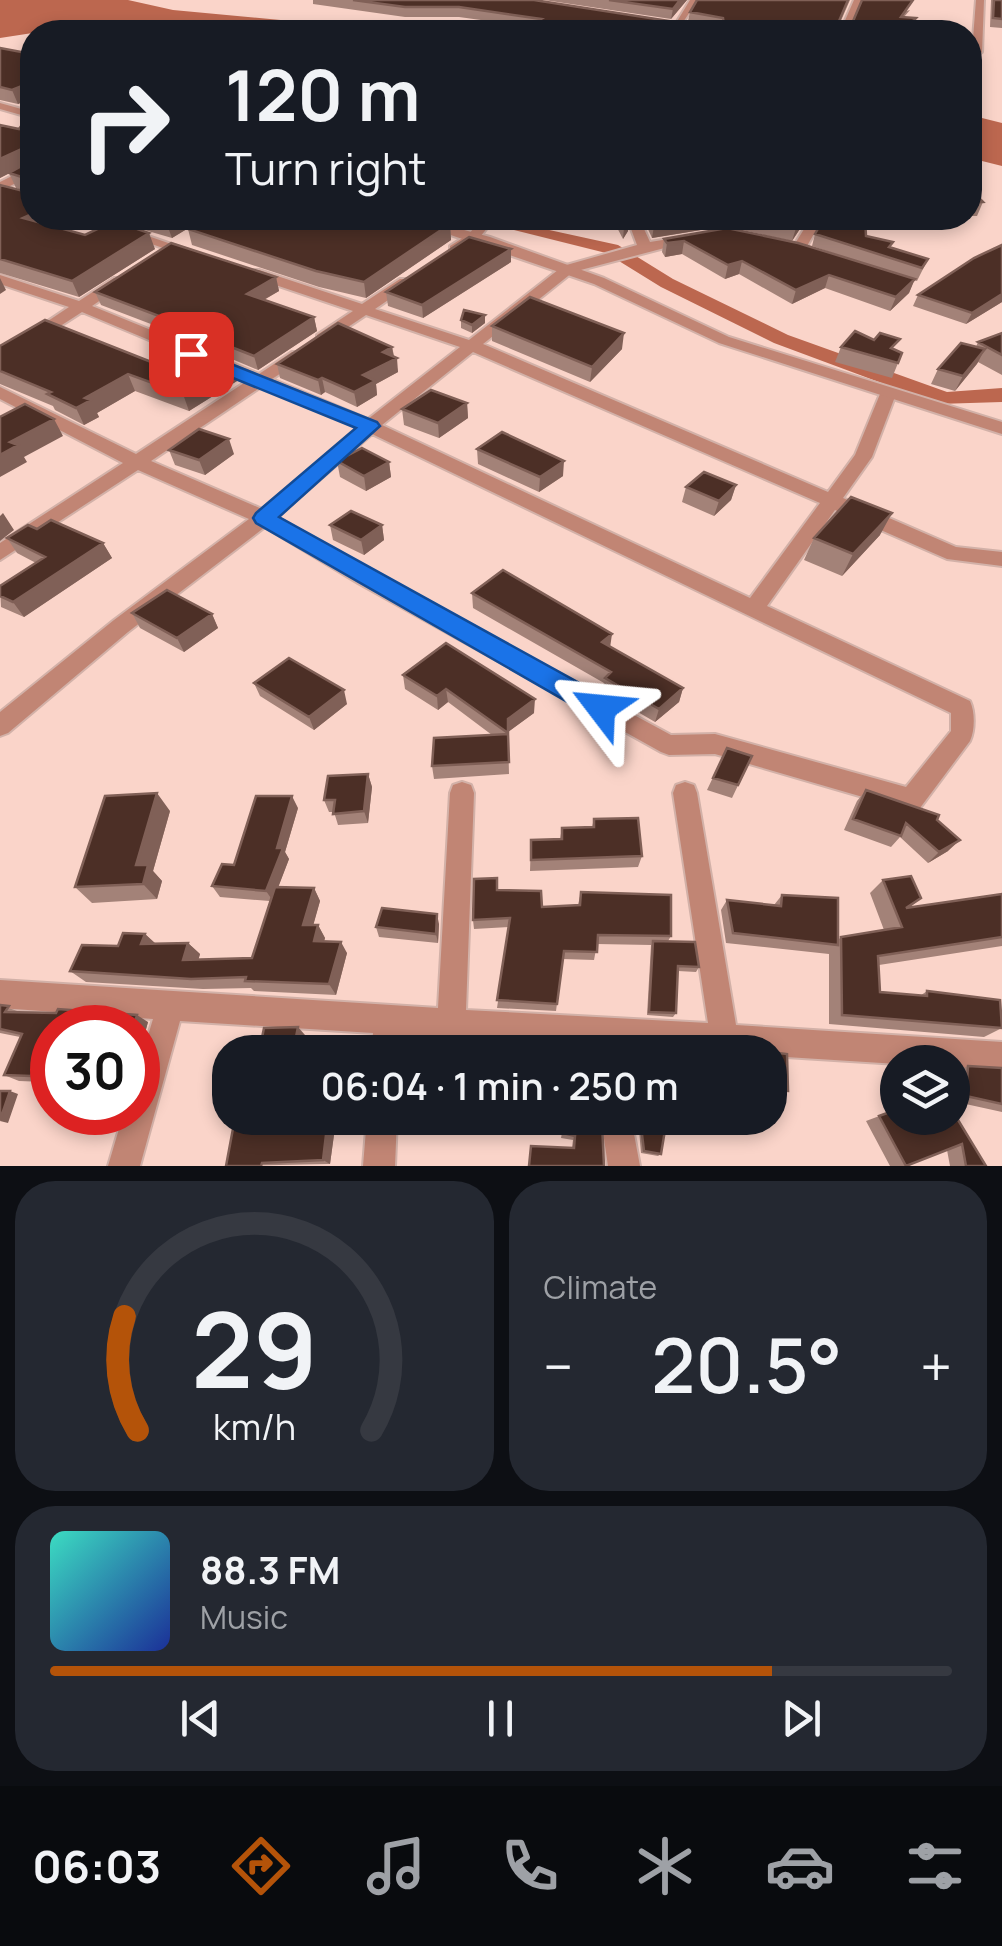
<!DOCTYPE html>
<html lang="en">
<head>
<meta charset="utf-8">
<style>
	body { margin:0; font-family:Manrope,sans-serif; background:#242831; color:#f1f3f6; height:100vh; display:flex; flex-direction:column; font-size:38px; white-space:nowrap }
	* { box-sizing:border-box; margin:0 }
	p { font-size:32px; color:#9ea1a6 }
	.icon { flex:none; width:55px; height:55px; fill:none; stroke:currentColor; stroke-width:2; stroke-linecap:round; stroke-linejoin:round }
	.map { position:relative; height:1166px; overflow:hidden }
	.sheet { display:flex; flex-direction:column; gap:15px; padding:15px; background:#0d0f14; flex:1 }
	.sheet>* { flex:none }
	.guide { position:absolute; left:20px; top:20px; width:962px; height:210px; border-radius:40px; box-shadow:0 5px 15px #0003; background:#171b24; color:#f1f3f6; overflow:hidden }
	.buttons { position:absolute; left:880px; top:1045px; display:grid; gap:20px }
	.buttons a { display:grid; place-items:center; width:90px; height:90px; border-radius:50%; background:#171b24; box-shadow:0 5px 15px #0003; font-size:50px }
	.speed { position:absolute; left:30px; top:1005px; display:flex; gap:20px; font-size:50px; font-weight:700; text-align:center }
	.speed>* { display:grid; place-content:center; width:130px; height:130px; border-radius:50%; background:#171b24; box-shadow:0 5px 15px #0003; line-height:1 }
	.speed .limit { border:15px solid #d22; background:#fff; color:#111 }
	.pin { position:absolute; display:grid; place-items:center; width:85px; height:85px; color:#fff; margin:-42px; border-radius:20px; box-shadow:0 5px 15px #0006 }
	.me { position:absolute; width:110px; margin:-55px; rotate:299deg; stroke-linejoin:round; filter:drop-shadow(0 0 8px #0008) }
	.turn { display:flex; align-items:center; gap:35px; height:210px; padding:0 40px; font-size:45px }
	.turn .icon { width:130px; height:130px; stroke-width:2.5 }
	.turn b { display:block; font-size:70px; line-height:85px }
	.big { font-size:75px; font-weight:600; line-height:1.1 }
	.sheet .tile { flex:1; display:flex; flex-direction:column; justify-content:center; gap:15px; min-width:0; padding:0 35px; border-radius:40px; background:#242831 }
	.sheet .dial { align-items:center; gap:0 }
	.dial svg { height:260px; overflow:visible; fill:none; stroke:#363941; stroke-width:7; stroke-linecap:round; text-anchor:middle }
	.dial text { fill:#f1f3f6; stroke:none }
	.song { display:flex; align-items:center; gap:30px }
	.cover { width:120px; height:120px; border-radius:15px; background:linear-gradient(135deg,hsl(170 70% 55%),hsl(230 70% 35%)) }
	.played { height:10px; border-radius:5px; background:linear-gradient(90deg,#b45309 80%,#363941 80%) }
	.keys { display:flex; justify-content:space-around; direction:ltr }
	.heat { display:flex; justify-content:space-between; align-items:center; font-size:55px; direction:ltr }
	.sheet .tiles { flex:1; display:grid; gap:15px; grid-template-columns:1fr 1fr }
	.tile:last-child { grid-column:span 2 }
	.trip { position:absolute; left:212px; top:1035px; width:575px; height:100px; border-radius:40px; background:#171b24; box-shadow:0 5px 15px #0003; font-weight:600; line-height:100px; text-align:center }
	.dock { display:flex; height:160px; justify-content:space-around; align-items:center; background:#090b0e; color:#9ea1a6 }
	.dock .icon { width:70px; height:70px }
	.dock .selected { color:#b45309 }
	.dock b { font-size:45px; color:#f1f3f6 }
	.map>svg:first-child { display:block }
	.water { fill:#bc674f }
	.lines { fill:none; stroke-linecap:round; stroke-linejoin:round }
	.canal { fill:#bc674f; fill-rule:evenodd }
	.minor-casing { stroke:#d2b1a8; stroke-width:4 }
	.tertiary-casing { stroke:#d2b1a8; stroke-width:4 }
	.minor { fill:#c18574; fill-rule:evenodd }
	.tertiary { fill:#c18574; fill-rule:evenodd }
	.wall { fill:#a38278 }
	.shaded-wall { fill:#806057 }
	.building { fill:#4c2f26; stroke:#806057; stroke-width:2.5 }
	.route { fill:#1a73e8; stroke:#114b97; stroke-width:2.5 }
</style>
</head>
<body>
<div class="map">
<svg width="1002" height="1166" viewBox="0 0 1002 1166">
	<rect width="100%" height="100%" fill="#fad4c9"/>
	<path class="water" d="M0,0H128L173,10L344,26L363,32L52,30L0,38Z
		M970,115L1002,123V166L970,158Z"/>
	<g class="lines">
		<path class="canal" d="M0,88L32,97V105L0,96Z
			M466,218H494L618,245L673,279L788,335L947,392L1002,388V402L938,404L774,343L661,287L606,253Z"/>
		<g class="minor-casing">
			<path id="minor" d="M690,0H698L679,28H673Z
				M854,0H862L848,32H840Z
				M976,0H984L982,52L977,55L972,52Z
				M32,166V175L0,191V182Z
				M79,218H96L200,254L188,257Z
				M482,218H494C483,234 471,253 450,252V246L469,234Z
				M627,218H639L650,242L688,236L695,240L573,272L483,344L828,492L855,455L880,394L888,389L894,390L896,394L872,457L843,498L956,547L1002,552V566L947,559L835,510L767,606L970,701C975,712 975,730 970,741L920,808L911,811L715,754L669,755L661,752L358,583L265,527L128,632L8,733L0,736V712L114,620L249,519L138,470L0,560V543L123,463L0,399V387L136,454L247,381L82,312L0,365V353L69,307L0,284V275L79,301L114,278H124V284L92,306L259,374L292,352H304V358L272,379L368,419L460,347L366,315L327,341H317V335L353,311L249,276V270H259L362,304L400,279H410V285L375,309L469,340L563,266L637,245ZM473,352L820,503L750,598L382,425ZM261,387L358,427L262,509L151,461ZM372,434L951,713V731L906,787L715,734L671,735L372,573L277,517Z
				M702,218L727,220L731,234L719,237L716,225Z
				M811,218H823L803,253H793L791,250Z
				M462,782L471,785L474,793L466,1010L708,1023L673,793L676,785L685,782L694,785L697,793L736,1025L1002,1042V1072L952,1068V1062L898,1064L770,1056V1052L620,1047V1052H592L590,1045L401,1035L400,1052H372L373,1033L180,1021L140,1166H108L124,1112H138V1069L153,1019L0,1008V980L438,1008L450,793L453,785Z
				M367,1118H397L395,1166H363Z
				M601,1118H631L640,1166H608Z"/>
		</g>
		<g class="tertiary-casing">
			<path id="tertiary" d="M0,103L32,112V118L0,109Z
				M401,218H420L490,237L604,278L729,337L1002,422V434L719,343L594,284Z"/>
		</g>
		<use href="#minor" class="minor"/>
		<use href="#tertiary" class="tertiary"/>
	</g>
	<path class="wall" d="M313,0H534L701,26H707L688,21L690,12L697,0H850L840,23V25L851,26L910,10L904,17L912,28L944,32H531V27L459,17H405L313,4Z
		M544,0H687L671,19Z
		M991,0H1002V28L990,27Z
		M0,48L32,54V98L18,104L0,100Z
		M32,111V218H65L49,225L85,235L114,221L103,218H205L172,238L117,222L155,249L79,297L0,273V185L27,192L16,188L9,173L0,178V125L19,129Z
		M970,189L983,202L977,216H970Z
		M612,218H629L628,231L623,239Z
		M643,218H715L713,228L652,238Z
		M728,218H807L792,241L733,228Z
		M450,224L451,240L366,298L319,287L192,245L188,229Z
		M815,234L866,236L891,247L928,259L917,281L914,280L909,293L890,311L825,288L792,304L739,274L725,279L682,254L665,257L662,252L664,239L874,267L812,246Z
		M511,262L423,318L388,306L386,292Z
		M276,277L279,291L264,300L314,317L317,331L258,370L220,354L219,350L101,305L95,292Z
		M918,295L1002,302L966,324L913,306Z
		M485,315V323L472,333L461,328V320Z
		M492,326L622,349L590,382L492,341Z
		M1002,333V375L978,362L955,391L931,384L938,369L976,347L978,342Z
		M874,340L902,353L892,378L835,362L841,347Z
		M0,346L169,369L232,364L237,381L189,411L135,391L97,413L99,417L84,425L55,410L53,406L0,384Z
		M392,347L398,372L376,384L377,395L357,407L325,392L321,395L280,378L277,364Z
		M467,403L468,418L439,438L404,425L402,409Z
		M477,449L563,476L539,492L478,464Z
		M169,450L234,454L205,475L175,465Z
		M337,461L389,462L391,477L366,491L340,477Z
		M736,485L731,500L714,516L682,502L686,487Z
		M330,525H382L384,540L364,555L333,540Z
		M37,529L103,543L112,558L24,617L1,607L0,586L36,563L17,553L7,538Z
		M880,535L842,576L804,560L814,538Z
		M472,593L683,688L679,702L655,722L602,691L604,683L473,608Z
		M132,613L212,614L218,628L184,652L140,628Z
		M403,675L534,713L508,732L509,774L434,779L432,766L492,735L448,702L438,710L405,689Z
		M254,683L347,704L314,730L260,696Z
		M727,748L752,756L732,798L707,790Z
		M368,774L372,787L368,823L338,825L334,812H329L324,800Z
		M866,790L937,820L948,851L928,863L900,837L891,847L844,830L857,801Z
		M298,808L285,852L289,859L278,887L314,888L320,901L313,925H318L325,938L324,941L347,953L336,995L254,991L251,988L203,989L86,982L70,971L145,934L156,944L188,943L200,954L198,960L252,958L270,901L220,897L212,886Z
		M170,811L153,871L162,881L157,899L92,903L75,887Z
		M594,819L642,856L638,867L530,871L531,840L560,839L562,828L592,827Z
		M883,880L921,898L909,908L1002,894V946L879,965L880,992L920,996L927,991L1002,1028L984,1037L829,1024V954L726,943L721,910L727,900L774,905L782,895L838,940L841,937L884,930L870,893Z
		M497,890L542,907L578,905L581,892L671,936L668,941L699,967L696,972L678,971L676,1013L673,1017L647,1015L651,945L597,944L594,960L563,959L556,1011L497,1008L509,927L474,929L473,920Z
		M439,924L438,943L379,937L376,927Z
		M0,1005L20,1012L148,1022L138,1058V1028H52V1067L46,1082L19,1081L4,1075L20,1037L0,1033Z
		M736,1048L787,1054L788,1091L779,1097L770,1096V1052H731Z
		M968,1066L1002,1068V1112L952,1101L953,1072Z
		M898,1109L952,1118L986,1166H950L947,1150L907,1166H890L866,1121Z
		M638,1118H667L661,1154L658,1156L641,1153Z
		M336,1120L330,1164L226,1166Z
		M564,1122L604,1166L572,1147L573,1140L561,1138Z"/>
	<path class="shaded-wall" d="M680,0H687L671,19L673,9Z
		M32,82V98L18,104L12,90Z
		M24,148L30,163L0,178V159Z
		M32,214V218H65L30,234L23,218Z
		M174,218H205L172,238L166,222Z
		M704,218H715L713,228L652,238L654,226Z
		M803,218H807L792,241L796,228Z
		M629,219L628,231L623,239L624,227Z
		M450,224L451,240L366,298L364,282Z
		M149,233L155,249L79,297L72,281Z
		M684,241L682,254L665,257L667,243Z
		M511,249V262L423,318L422,305Z
		M742,261L739,274L725,279L728,265Z
		M829,275L825,288L792,304L796,290Z
		M276,277L279,291L251,307L247,294Z
		M0,278L6,290L0,294Z
		M915,279L909,293L890,311L896,297Z
		M1002,294V302L966,324L972,313Z
		M485,315V323L472,333V325Z
		M314,317L317,331L258,370L254,356Z
		M624,333L622,349L590,382L592,367Z
		M392,347L394,359L397,358L398,372L376,384L377,395L357,407L354,392L363,375L383,352Z
		M985,349L977,364L955,391L963,376Z
		M232,364L237,381L189,411L183,394Z
		M128,374L135,391L97,413L99,417L84,425L76,408L85,398Z
		M322,378L325,392L321,395L318,380Z
		M467,403L468,418L439,438L438,423Z
		M54,419L63,436L24,457L27,462L0,477V455L10,442Z
		M229,439L234,454L205,475L199,460Z
		M564,461L563,476L539,492L540,477Z
		M389,462L391,477L366,491L364,476Z
		M736,485L731,500L714,516L719,501Z
		M3,513L14,530L0,541V516Z
		M892,513L880,535L842,576L853,554Z
		M382,525L384,540L364,555L361,540Z
		M103,543L112,558L24,617L13,602Z
		M212,614L218,628L184,652L177,638Z
		M612,634L610,648L602,642Z
		M683,688L679,702L655,722L659,709Z
		M446,689L448,702L438,710L437,696Z
		M344,690L347,704L314,730L309,717Z
		M535,699L534,713L508,732V719Z
		M368,774L372,787L368,823L364,811Z
		M157,793L170,811L153,871L162,881L157,899L143,884L136,865Z
		M292,796L298,808L285,852L289,859L273,901L266,891L277,848Z
		M960,840L948,851L928,863L939,852Z
		M314,888L320,901L310,937L303,925Z
		M437,914L439,924L438,943L436,934Z
		M318,925L325,938L321,952L314,941Z
		M145,934L158,946L141,944Z
		M341,942L347,953L336,995L329,984Z
		M188,943L200,954L195,972L183,960Z
		M137,1015L148,1022L138,1058V1028H133Z
		M298,1027L305,1035L303,1052H293Z
		M45,1043L52,1047V1067L46,1082L31,1076Z
		M10,1091L18,1094L8,1123L0,1121Z
		M328,1118H333L336,1120L330,1164L323,1160Z"/>
	<path class="building" d="M353,0H534L701,26L724,25L723,18L690,12L697,0H848L839,21L840,25L851,26L862,0H913L901,17L916,18L907,27L944,32H881L844,27L839,32H618L620,31L531,24L541,19L459,7H405Z
		M609,0H680L673,9Z
		M994,0H1002V19L993,18Z
		M0,48L32,54V82L12,90L0,87Z
		M32,111V214L23,218L85,235L114,221L149,233L72,281L0,259V185L27,192L28,179L9,173L27,163L29,151L24,148L0,159V125L19,129Z
		M970,189L983,202L970,203Z
		M151,218H174L166,222Z
		M205,218H432L450,224L364,282L316,271L188,229Z
		M620,218H629L624,227Z
		M650,218H704L654,226Z
		M745,218H803L796,228Z
		M824,218H865L866,236L893,242L889,247L928,259L922,268L815,234Z
		M727,228L798,243L915,279L896,297L829,275L796,290L742,261L728,265L684,241L667,243L664,239Z
		M469,237L511,249L422,305L386,292Z
		M171,243L276,277L247,294L314,317L254,356L216,341L220,339L95,292Z
		M1002,245V294L972,313L918,295L974,258Z
		M530,297L624,333L592,367L492,326Z
		M464,310L485,315L472,325L461,320Z
		M45,320L169,369L199,351L232,364L183,394L128,374L85,398L91,400L76,408L47,394L51,392L0,371V346Z
		M338,323L392,347L383,352L397,358L363,375L375,381L354,392L322,378L318,380L277,364Z
		M855,331L874,340L880,333L900,339L891,348L902,353L898,363L841,347Z
		M1002,333V355L978,342Z
		M961,343L985,349L963,376L938,369Z
		M431,390L467,403L438,423L402,409Z
		M25,404L54,419L10,442L18,445L0,455V417Z
		M199,429L229,439L199,460L169,450Z
		M502,432L564,461L540,477L477,449Z
		M362,448L389,462L364,476L337,461Z
		M704,472L736,485L719,501L686,487Z
		M851,497L892,513L853,554L814,538Z
		M351,511L382,525L361,540L330,525Z
		M51,520L103,543L13,602L0,596V586L45,557L7,538L28,525L37,529Z
		M503,570L612,634L602,642L683,688L659,709L605,678L611,672L472,593Z
		M167,590L212,614L177,638L132,613Z
		M446,643L535,699L508,719V733L446,689L437,696L403,675Z
		M289,658L344,690L309,717L254,683Z
		M508,734L509,762L432,766L434,738Z
		M727,748L752,756L738,785L713,778Z
		M368,774L364,811L333,814L335,800H324L328,776Z
		M866,790L939,815L937,820L960,840L939,852L906,823L901,836L853,819Z
		M157,793L136,865H148L143,884L75,887L105,796Z
		M256,796H292L277,848H283L266,891L212,886L222,864L234,865Z
		M638,818L642,856L531,860V840L562,839V828L594,827V819Z
		M911,876L921,898L906,908L1002,894V937L878,956L880,992L927,996V991L1000,1000L1002,1028L842,1015L841,937L902,927L883,880Z
		M497,878V890L541,891L542,907L580,905L581,892L671,895V936L598,935L597,952L564,951L557,1004L497,1000L510,918L473,920L474,879Z
		M275,887L314,888L303,925H318L314,941L341,942L329,984L245,981L246,977L191,979L70,971L82,945L118,946L123,933L145,934L141,944L188,943L183,960L252,958Z
		M782,895L838,898V945L733,933L727,900L781,906Z
		M382,908L437,914L436,934L376,927Z
		M653,941L695,942L699,967L678,966L676,1013L649,1012Z
		M0,1005L9,1006L5,1012L56,1013L58,1009L137,1015L133,1028H52V1043H45L31,1076L4,1075L22,1034L0,1029Z
		M298,1027L293,1052H259L264,1028Z
		M736,1048L787,1054L788,1091L770,1090V1052H736Z
		M968,1066L1002,1068V1104L966,1096Z
		M0,1091H10L0,1120Z
		M898,1109V1118H952V1110L986,1166H966L962,1144L906,1166L879,1116Z
		M235,1118H328L323,1160L262,1163L261,1166H226Z
		M640,1118H667L661,1154L644,1151Z
		M564,1122L602,1124L604,1166H529L531,1146L574,1148L575,1136L563,1133Z"/>
	<path class="route" d="M191,348L377,422L380,426L279,517L610,700L614,708L610,716L601,719L592,716L256,523L253,518L256,513L356,428L184,358L182,354Z"/>
</svg>
<div class="buttons">
<a><svg class="icon" aria-label="layers" viewBox="0 0 24 24"><path d="M12 4l9 5-9 5-9-5zM3 14l9 5 9-5"/></svg></a>
</div>
<div class="speed"><div class="limit">30</div></div>
<div class="pin" style="left:191px;top:354px;background:#d93025"><svg class="icon" aria-label="arrive" viewBox="0 0 24 24"><path d="M6 21V4h12l-3 4 3 4H6"/></svg></div>
<svg class="me" style="left:601px;top:708px" viewBox="-20 -20 40 40"><path d="M0-17L14 15 0 8-14 15z" fill="#1a73e8" stroke="#fff" stroke-width="4"/></svg>
<div class="trip">06:04 · 1 min · 250 m</div>
<div class="guide">
<div class="turn"><svg class="icon" aria-label="right" viewBox="0 0 24 24"><path d="M7 20v-9h11M14 6l5 5-5 5"/></svg><div><b>120 m</b>Turn right</div></div>
</div>
</div>
<section class="sheet">
<div class="tiles">
<div class="tile dial"><svg viewBox="0 0 100 80">
<path d="M14 69A42 42 0 1 1 86 69"/>
<path d="M14 69A42 42 0 0 1 10 34" stroke="#b45309"/>
<text x="50" y="56" font-size="32" font-weight="700">29</text>
<text x="50" y="72" font-size="11">km/h</text>
</svg></div>
<div class="tile"><p>Climate</p>
<div class="heat"><a>−</a><b class="big">20.5°</b><a>+</a></div>
</div>
<div class="tile">
<div class="song"><i class="cover"></i><div><b>88.3 FM</b><p>Music</p></div></div>
<div class="played"></div>
<div class="keys"><svg class="icon" aria-label="previous" viewBox="0 0 24 24"><path d="M18 5L8 12l10 7zM5 5v14"/></svg><svg class="icon" aria-label="pause" viewBox="0 0 24 24"><path d="M8 5v14M16 5v14"/></svg><svg class="icon" aria-label="next" viewBox="0 0 24 24"><path d="M6 5l10 7-10 7zM19 5v14"/></svg></div>
</div>
</div>
</section>
<nav class="dock">
<b>06:03</b>
<svg class="icon selected" aria-label="directions" viewBox="0 0 24 24"><path d="M12 3l9 9-9 9-9-9zM9 14v-3h6M13 9l2 2-2 2"/></svg>
<svg class="icon" aria-label="music" viewBox="0 0 24 24"><path d="M9 18V5l10-2v13"/><circle cx="6" cy="18" r="3"/><circle cx="16" cy="16" r="3"/></svg>
<svg class="icon" aria-label="phone" viewBox="0 0 24 24"><path d="M5 4h4l2 5-3 2q2 4 5 5l2-3 5 2v4C11 20 4 13 5 4z"/></svg>
<svg class="icon" aria-label="climate" viewBox="0 0 24 24"><path d="M12 3v18M4 7l16 10M4 17L20 7"/></svg>
<svg class="icon" aria-label="car" viewBox="0 0 24 24"><path d="M5 17H2v-5l4-1 3-4h7l3 4 3 1v5h-3M9 17h6M6 11h13"/><circle cx="7" cy="17" r="2"/><circle cx="17" cy="17" r="2"/></svg>
<svg class="icon" aria-label="filters" viewBox="0 0 24 24"><path d="M4 7h16M4 17h16"/><circle cx="9" cy="7" r="2"/><circle cx="15" cy="17" r="2"/></svg>
</nav>
</body>
</html>
